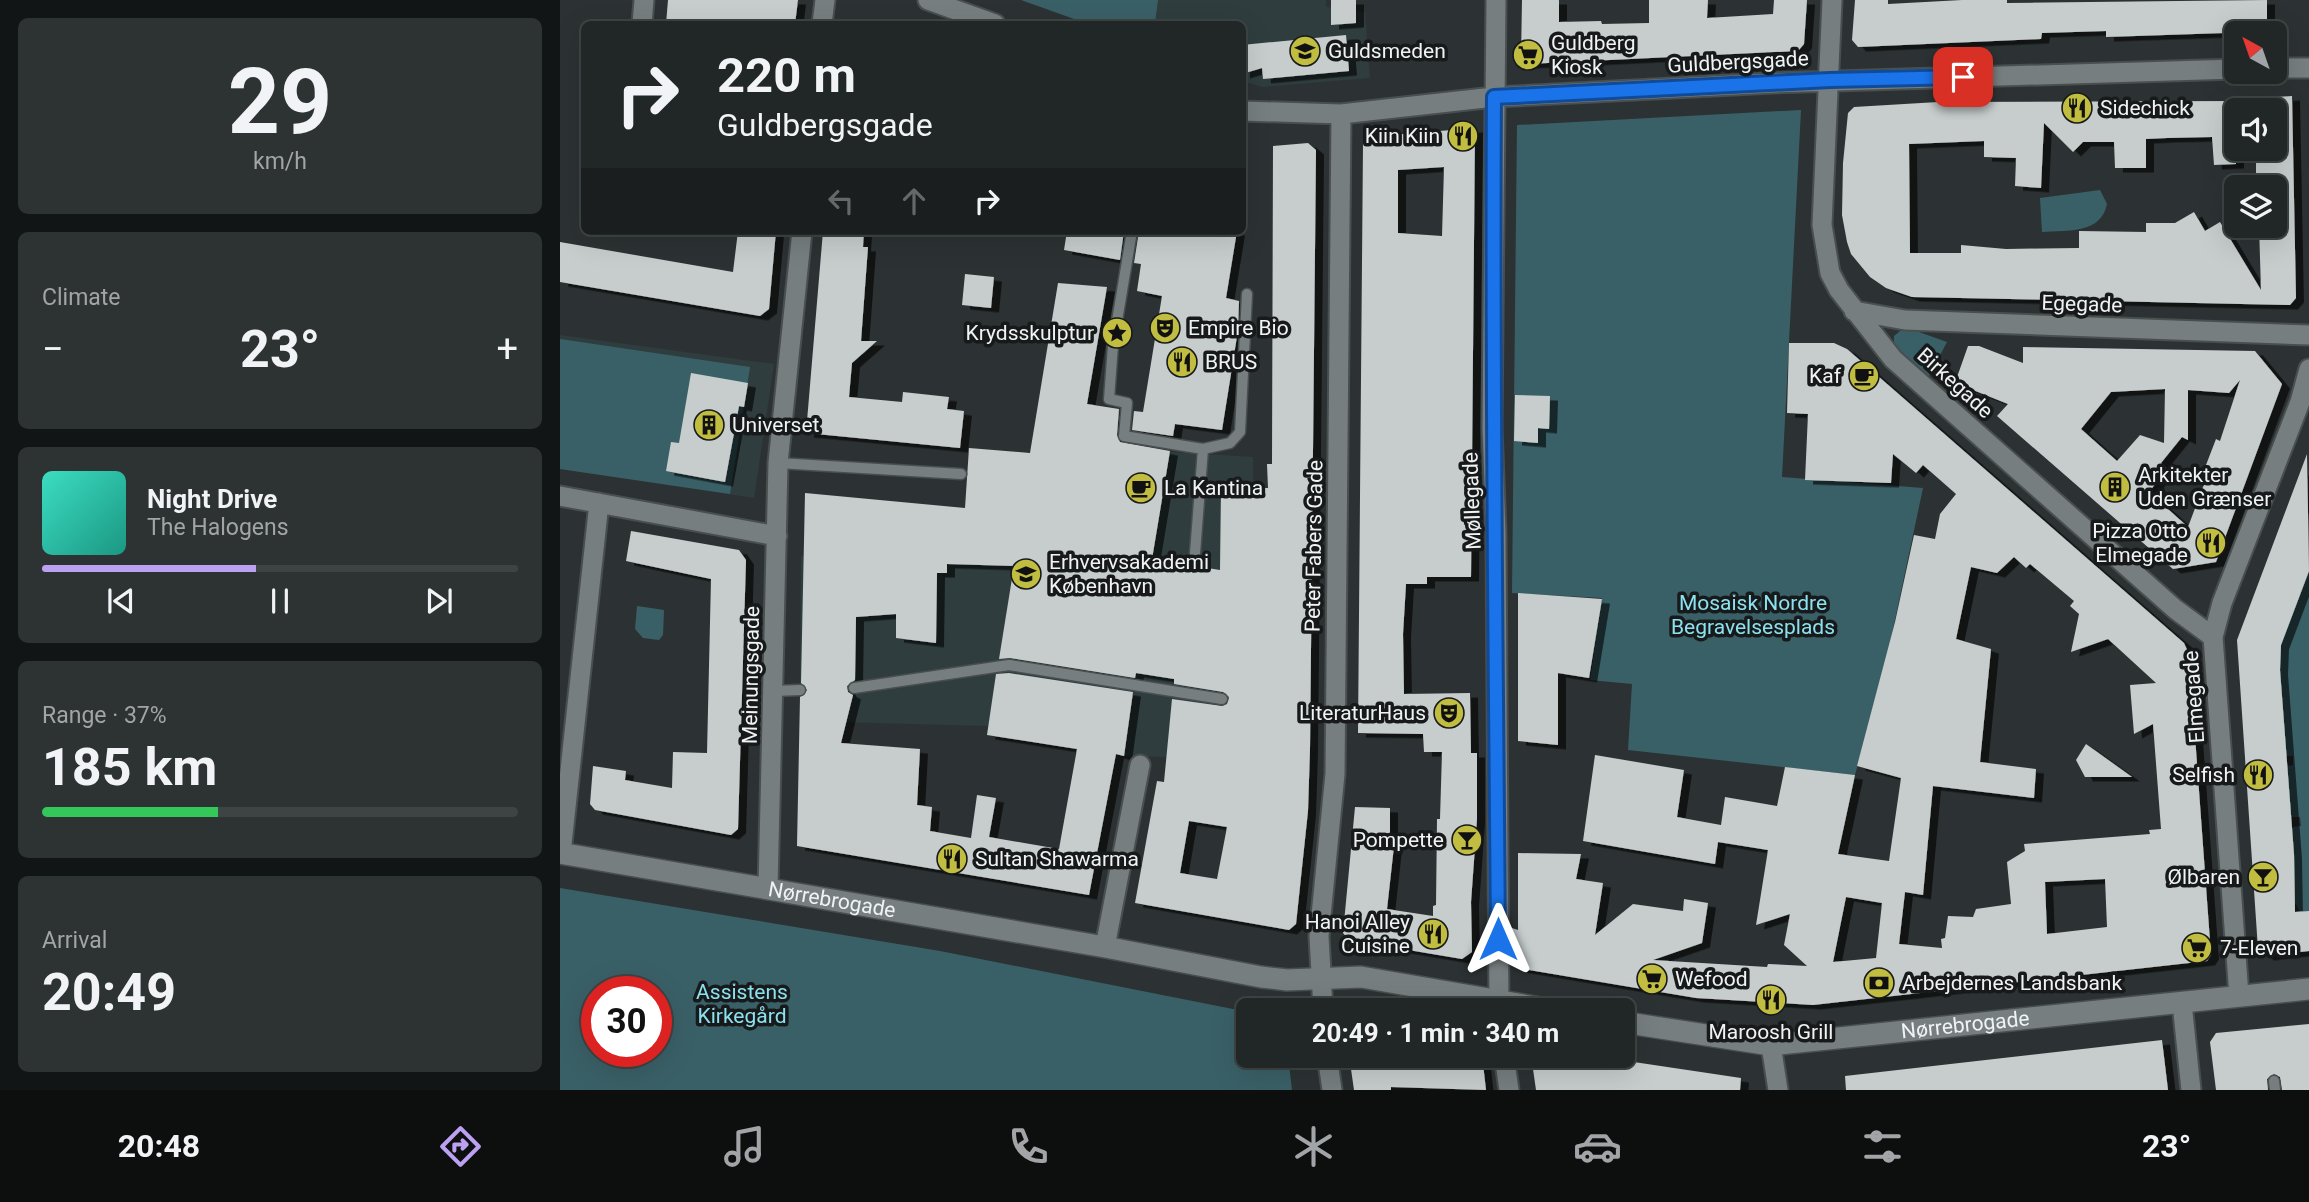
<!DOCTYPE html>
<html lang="en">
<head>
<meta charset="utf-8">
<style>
	body { margin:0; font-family:Roboto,sans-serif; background:#2d3232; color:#f1f3f6; height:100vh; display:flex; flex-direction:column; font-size:26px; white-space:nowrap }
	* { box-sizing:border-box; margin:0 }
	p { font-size:23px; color:#a2a5a7 }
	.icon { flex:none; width:38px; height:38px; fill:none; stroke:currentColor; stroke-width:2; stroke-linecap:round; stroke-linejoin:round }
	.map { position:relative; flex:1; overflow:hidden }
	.side { display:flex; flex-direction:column; gap:18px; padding:18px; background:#121515; width:560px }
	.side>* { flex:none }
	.guide { position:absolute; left:21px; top:21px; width:665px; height:214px; border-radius:10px; box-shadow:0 7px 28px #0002,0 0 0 2px #3e4343; background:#212626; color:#f1f3f6; overflow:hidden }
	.needle { width:46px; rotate:320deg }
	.controls { position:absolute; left:1664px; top:21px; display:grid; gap:14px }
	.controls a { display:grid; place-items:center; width:63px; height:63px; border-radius:10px; background:#212626; box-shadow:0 7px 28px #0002,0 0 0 2px #3e4343; font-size:35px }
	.speed { position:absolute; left:21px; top:976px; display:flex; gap:14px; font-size:35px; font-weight:700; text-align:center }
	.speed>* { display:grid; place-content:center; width:91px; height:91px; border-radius:50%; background:#212626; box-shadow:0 7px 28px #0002,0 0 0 2px #3e4343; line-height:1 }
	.speed .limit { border:10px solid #d22; background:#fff; color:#111 }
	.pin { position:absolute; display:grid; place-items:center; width:60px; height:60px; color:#fff; margin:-30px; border-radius:14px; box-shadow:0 4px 10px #0006 }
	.me { position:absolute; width:77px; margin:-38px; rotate:0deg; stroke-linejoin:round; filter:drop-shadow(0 0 5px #0008) }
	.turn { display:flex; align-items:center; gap:24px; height:147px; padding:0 21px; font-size:32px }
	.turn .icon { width:91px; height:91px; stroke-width:2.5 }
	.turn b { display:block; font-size:49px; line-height:60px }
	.lanes { display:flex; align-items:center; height:66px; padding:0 21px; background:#0003; justify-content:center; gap:35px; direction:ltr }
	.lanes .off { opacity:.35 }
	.big { font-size:52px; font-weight:700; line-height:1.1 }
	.side .tile { flex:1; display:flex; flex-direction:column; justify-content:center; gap:10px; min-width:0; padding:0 24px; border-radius:10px; background:#2d3232 }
	.side .dial { align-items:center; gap:0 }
	.dial b { font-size:91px; line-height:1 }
	.song { display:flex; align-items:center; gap:21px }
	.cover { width:84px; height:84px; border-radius:10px; background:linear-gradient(135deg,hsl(170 70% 55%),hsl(170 70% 35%)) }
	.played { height:7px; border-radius:4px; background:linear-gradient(90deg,#bca0f2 45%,#3e4343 45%) }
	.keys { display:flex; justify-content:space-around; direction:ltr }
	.heat { display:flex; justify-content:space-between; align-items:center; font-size:38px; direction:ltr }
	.charge { height:10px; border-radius:5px; background:linear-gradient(90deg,#34c759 37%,#3e4343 0) }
	.trip { position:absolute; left:676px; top:998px; width:399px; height:70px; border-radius:10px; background:#212626; box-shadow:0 7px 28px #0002,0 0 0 2px #3e4343; font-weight:700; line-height:70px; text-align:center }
	.tab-bar { display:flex; height:112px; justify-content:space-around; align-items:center; background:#0d0f0f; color:#a2a5a7 }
	.tab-bar .icon { width:49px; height:49px }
	.tab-bar .on { color:#bca0f2 }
	.tab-bar b { font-size:32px; color:#f1f3f6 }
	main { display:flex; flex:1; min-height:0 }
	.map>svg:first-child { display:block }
	.built { fill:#2f3d3f }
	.green { fill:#3a6067; fill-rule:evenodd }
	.building { fill:#c6cdcc; fill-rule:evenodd; filter:url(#shadow) }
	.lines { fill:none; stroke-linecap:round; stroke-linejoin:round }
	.lane-casing { stroke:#494e4f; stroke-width:13 }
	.street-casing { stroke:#494e4f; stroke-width:23 }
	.secondary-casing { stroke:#494e4f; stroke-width:24 }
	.lane { stroke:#777e7f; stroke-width:10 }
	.street { stroke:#777e7f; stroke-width:19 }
	.secondary { stroke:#777e7f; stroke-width:21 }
	.route-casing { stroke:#114b97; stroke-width:18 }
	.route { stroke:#1a73e8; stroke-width:12 }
	.labels { text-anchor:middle; stroke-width:7; stroke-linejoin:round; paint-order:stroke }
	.poi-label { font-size:21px; fill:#eff3f3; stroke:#17191a; text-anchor:start }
	.street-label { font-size:21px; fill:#eff3f3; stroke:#17191a }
	.park-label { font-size:21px; fill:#8ce1ef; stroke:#17191a }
</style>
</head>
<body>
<main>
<section class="side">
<div class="tile dial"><b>29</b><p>km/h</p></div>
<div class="tile"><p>Climate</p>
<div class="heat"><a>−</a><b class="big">23°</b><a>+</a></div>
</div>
<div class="tile">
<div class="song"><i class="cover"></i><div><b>Night Drive</b><p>The Halogens</p></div></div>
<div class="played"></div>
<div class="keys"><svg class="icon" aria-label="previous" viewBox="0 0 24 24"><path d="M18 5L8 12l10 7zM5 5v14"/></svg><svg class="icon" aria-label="pause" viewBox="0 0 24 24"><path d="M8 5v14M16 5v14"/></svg><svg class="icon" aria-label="next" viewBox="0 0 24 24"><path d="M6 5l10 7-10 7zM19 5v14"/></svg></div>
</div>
<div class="tile"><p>Range · 37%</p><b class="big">185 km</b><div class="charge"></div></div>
<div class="tile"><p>Arrival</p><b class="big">20:49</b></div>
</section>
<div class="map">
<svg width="1749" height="1090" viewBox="0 0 1749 1090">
	<defs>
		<filter id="shadow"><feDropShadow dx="8" dy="4.5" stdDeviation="0" flood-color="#0009"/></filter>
	</defs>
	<rect width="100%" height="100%" fill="#2c3233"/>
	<path class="built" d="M598,0H766V7L805,12L810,78L702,87L683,81L682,24H595Z
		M0,335L214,364L194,498L0,469Z
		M480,397L553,408L549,442L610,452L693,457L694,723L607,757L564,756L427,735L428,726L240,721L241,556L281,561L453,566Z"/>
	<path class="green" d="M461,0H598L595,24H528Z
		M1241,110L1222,477L1363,488L1330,643L1295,775L1068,750L1072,684L1030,680L1042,598L952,593L957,125Z
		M1540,190L1547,204C1541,234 1508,230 1482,232L1480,198Z
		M1345,327L1387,342L1367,380L1334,346V336Z
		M0,339L190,367L170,494L0,469Z
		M1749,571V911L1740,912L1734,901L1730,855L1734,854L1732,827L1741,826L1740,817H1731L1725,766L1733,765V756H1725L1715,660L1720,659V645Z
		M77,606L104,610L103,635L99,640L83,638L75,629Z
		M0,888L380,951L688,1012V1055H728L732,1090H0ZM37,992H96V1052H37Z"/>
	<path class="building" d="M108,0H238L235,24H106Z
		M771,0H796V23L771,25Z
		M962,0H999V22L1041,21L1042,24L1089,23V0H1148L1147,18L1213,14L1214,0H1247L1244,44L1238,51L967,64L961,57Z
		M1295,0H1328V4L1402,0H1447V3L1707,0V19L1702,28L1694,32L1546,37V31L1482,33L1481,39L1298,47L1292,40Z
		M786,35L789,71L703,79L702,68L682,74V45Z
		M1732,96L1736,298L1730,305L1352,297L1326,288L1310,277L1291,254L1287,242L1282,215L1283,163L1288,113L1294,107L1378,102L1676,101V164L1654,165L1652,137L1607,138L1586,139V168H1555L1554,142H1523L1513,152L1484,123L1481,188L1455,186L1456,158L1424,157V141L1349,144L1350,253H1401V245L1446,249L1519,248V231L1586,232V223H1615L1634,212L1645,231L1660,222L1701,290L1699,226H1715V187H1696V149H1715V97Z
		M915,128L911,577H867V584H846L843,634L844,694L910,693L911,753H917V819L911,902L912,952L902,959L789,940L783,933L795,807L830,808V836L835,837L827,909L873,916V906L876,905L877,819H880L882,752H864L863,734L798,733L803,144L809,137ZM884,167L882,236L838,233V170Z
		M748,143L756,150L750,749L748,811L736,924L729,930L575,903L597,781L604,782L612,699L662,706L667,704L669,697L663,692L614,684V679L576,673L575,678L450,658L439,659L454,566L387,564V573H377L376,643L336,638V614L296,617L295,680L287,686L288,692L293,695L281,743L360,749L357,805L372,807L370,831L411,838L417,795L436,798L429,837L499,849L517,749L427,735L436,674L449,673L573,692L564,756L556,754L529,895L237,846L240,697L247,690L241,683L245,493L405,508L409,448L470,453L498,283L547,287L527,404L559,409L557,435L560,442L610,451L592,559L627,565L633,573L641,567L660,570L661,487L708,488L707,464H712L713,146ZM629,821L667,827L657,879L620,873Z
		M178,231H216L209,309L200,316L0,282V242L173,272Z
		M263,231H304L303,247H308L301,341H317L292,363L289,397L342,402L343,392L389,397L387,409L404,411L400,448L246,433Z
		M507,231H564L560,260L504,250Z
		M579,231H677L666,298L679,301L678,330L662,430L615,424L613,436L572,430L574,411L583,412L602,296L577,291L581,264L574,263Z
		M405,274L434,277L431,308L402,305Z
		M1229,343H1274L1287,349L1624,643L1629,654L1651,955L1647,961L1253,1005L1136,998L957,968L951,961L952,928L958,930V853L1021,854L1016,879L1043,883L1035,935L1073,904L1123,911L1124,899L1148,903L1142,943L1093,960L1207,967L1208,964L1247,966L1224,945L1230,914L1196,925L1208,850L1158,842L1155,864L1023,841L1035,755L1124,770L1117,817L1161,825L1165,797L1217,806L1225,767L1295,775L1278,854L1329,861L1341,778L1297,766L1335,622L1354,535L1375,539L1380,514L1396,494L1363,465L1356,473L1333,454L1331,483L1245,480L1248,414L1227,413ZM1454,557L1466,568L1470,564L1514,601L1510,606L1519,614L1511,652L1548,639L1596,683L1570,685L1574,734L1593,724L1601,829L1589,830L1590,834L1464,844L1465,851L1447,862L1451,904L1416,909L1413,917L1388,916L1385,938L1381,939L1382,948L1339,944L1345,892L1363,895L1373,786L1474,798L1476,769L1420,762L1431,649L1396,639L1411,567L1437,573ZM1545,879L1547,927L1487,934L1485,882ZM1286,897L1322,903L1316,958L1273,962Z
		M1408,346H1419L1463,363V347L1695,351L1722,384L1656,562L1613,569L1437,416L1448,404L1403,386L1396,380ZM1680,380L1660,441L1656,439L1641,478L1646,479L1628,527L1589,492L1607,469L1601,463L1622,437L1628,440V390L1669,393ZM1605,389L1604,443L1580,435L1557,461L1521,429L1551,392Z
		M131,373L188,383L184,407L179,406L165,482L106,471L111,442L119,443Z
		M955,395L990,396L989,429L978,428V443L954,441Z
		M1747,454L1749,571L1721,645L1720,670L1734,854L1735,912L1749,911V951L1706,956L1698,949L1677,640Z
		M71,531L179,550L186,560L178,829L171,835L35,810L30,804L33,766L66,771L65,780L112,788L113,752L147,753L151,579L66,561Z
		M958,593L1042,599L1029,678L998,673V745L958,741Z
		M1526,744L1572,777H1525L1516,760Z
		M1749,1024V1090H1722L1720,1077L1714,1074L1707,1079L1708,1090H1656L1650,1042L1656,1033Z
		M1602,1040L1608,1090H1286L1285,1076Z
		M789,1055H922L926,1090L831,1087V1090H794Z
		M971,1055H1045L1047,1058L1181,1078L1180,1090H976Z"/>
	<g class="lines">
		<g class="lane-casing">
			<path id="lane" d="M572,231L553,345L549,399L567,403L564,436L643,449L634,566
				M643,449L670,443L680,432L687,294
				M218,463L401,474
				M294,688L449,665L662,699
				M214,691L240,690
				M1714,1081L1715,1090"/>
		</g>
		<g class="street-casing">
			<path id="street" d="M368,0L435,24
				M936,0L932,428L936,533L939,1010
				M1272,0L1262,225L1270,273L1279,290L1333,359L1615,609L1653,637
				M82,24L84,0
				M262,24L265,0
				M1715,68H1749
				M682,111L781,114L934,97L1213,83L1676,69
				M1294,311L1345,320L1749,335
				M0,496L217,536
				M1,853L39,503
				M208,888L218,463L242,231
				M545,947L580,765
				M1679,996L1653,637L1662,603L1740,402L1749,369
				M1622,1003L1631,1090
				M763,1010L759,936L775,774L781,114
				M1211,1045L1218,1090
				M767,1055L772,1090
				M944,1055L949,1090"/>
		</g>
		<g class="secondary-casing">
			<g id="secondary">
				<path id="s1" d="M0,853L545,947L701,977L727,980L801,977L992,1010"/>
				<path id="s2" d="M1062,1022L1211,1045L1749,989"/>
			</g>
		</g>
		<use href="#lane" class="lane"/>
		<use href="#street" class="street"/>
		<use href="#secondary" class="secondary"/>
	</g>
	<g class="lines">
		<g class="route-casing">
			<path id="route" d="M938,939C936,658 932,377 934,97L1270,80L1403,77"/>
		</g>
		<use href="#route" class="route"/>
	</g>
	<defs>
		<g id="school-disc" transform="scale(1.575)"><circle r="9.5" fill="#c1bd40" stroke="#17191a"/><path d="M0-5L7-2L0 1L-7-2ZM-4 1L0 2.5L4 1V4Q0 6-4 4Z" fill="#111"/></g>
		<g id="supermarket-disc" transform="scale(1.575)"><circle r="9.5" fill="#c1bd40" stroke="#17191a"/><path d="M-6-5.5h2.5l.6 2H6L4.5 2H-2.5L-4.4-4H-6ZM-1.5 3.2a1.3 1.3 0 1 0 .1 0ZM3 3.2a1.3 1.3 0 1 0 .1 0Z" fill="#111"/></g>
		<g id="restaurant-disc" transform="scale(1.575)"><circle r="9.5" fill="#c1bd40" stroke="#17191a"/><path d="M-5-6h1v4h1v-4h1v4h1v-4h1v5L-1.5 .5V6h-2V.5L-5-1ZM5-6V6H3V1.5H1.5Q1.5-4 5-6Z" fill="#111"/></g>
		<g id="theatre-disc" transform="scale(1.575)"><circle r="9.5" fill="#c1bd40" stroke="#17191a"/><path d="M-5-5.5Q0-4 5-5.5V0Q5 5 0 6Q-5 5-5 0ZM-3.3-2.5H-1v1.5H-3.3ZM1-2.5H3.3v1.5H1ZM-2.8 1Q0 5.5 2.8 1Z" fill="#111"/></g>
		<g id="sight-disc" transform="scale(1.575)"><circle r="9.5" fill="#c1bd40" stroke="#17191a"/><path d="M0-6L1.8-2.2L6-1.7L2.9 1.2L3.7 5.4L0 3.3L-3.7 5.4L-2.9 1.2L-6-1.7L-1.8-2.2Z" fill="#111"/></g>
		<g id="cafe-disc" transform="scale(1.575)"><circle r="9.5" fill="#c1bd40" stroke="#17191a"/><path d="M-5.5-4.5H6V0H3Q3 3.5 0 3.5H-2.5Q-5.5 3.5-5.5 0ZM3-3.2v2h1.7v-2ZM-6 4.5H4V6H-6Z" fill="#111"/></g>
		<g id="building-disc" transform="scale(1.575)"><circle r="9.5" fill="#c1bd40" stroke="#17191a"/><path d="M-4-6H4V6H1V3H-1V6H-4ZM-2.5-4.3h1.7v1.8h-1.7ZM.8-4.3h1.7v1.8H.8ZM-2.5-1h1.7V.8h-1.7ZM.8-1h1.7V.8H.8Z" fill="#111"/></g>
		<g id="bar-disc" transform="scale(1.575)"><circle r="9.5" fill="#c1bd40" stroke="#17191a"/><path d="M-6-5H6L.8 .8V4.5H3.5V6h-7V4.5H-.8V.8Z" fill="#111"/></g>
		<g id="bank-disc" transform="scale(1.575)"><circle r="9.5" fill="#c1bd40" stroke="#17191a"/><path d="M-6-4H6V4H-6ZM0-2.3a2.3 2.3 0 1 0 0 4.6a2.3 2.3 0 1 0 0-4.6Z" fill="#111"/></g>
	</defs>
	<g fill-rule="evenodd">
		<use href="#school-disc" x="745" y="51"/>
		<use href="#supermarket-disc" x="968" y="55"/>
		<use href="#restaurant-disc" x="1517" y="108"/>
		<use href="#restaurant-disc" x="903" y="136"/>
		<use href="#theatre-disc" x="605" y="328"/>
		<use href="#sight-disc" x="557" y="333"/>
		<use href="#restaurant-disc" x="622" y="362"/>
		<use href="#cafe-disc" x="1304" y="376"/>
		<use href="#building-disc" x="149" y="425"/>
		<use href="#building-disc" x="1555" y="487"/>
		<use href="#cafe-disc" x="581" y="488"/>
		<use href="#restaurant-disc" x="1651" y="543"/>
		<use href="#school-disc" x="466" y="574"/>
		<use href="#theatre-disc" x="889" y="713"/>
		<use href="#restaurant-disc" x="1698" y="775"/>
		<use href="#bar-disc" x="907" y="840"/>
		<use href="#restaurant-disc" x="392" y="859"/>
		<use href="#bar-disc" x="1703" y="877"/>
		<use href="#restaurant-disc" x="873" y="934"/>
		<use href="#supermarket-disc" x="1637" y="948"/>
		<use href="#supermarket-disc" x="1092" y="979"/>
		<use href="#bank-disc" x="1319" y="983"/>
		<use href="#restaurant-disc" x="1211" y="1000"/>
	</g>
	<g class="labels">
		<g class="poi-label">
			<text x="991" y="50">Guldberg<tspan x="991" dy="24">Kiosk</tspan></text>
			<text x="768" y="58">Guldsmeden</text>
			<text x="1540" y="115">Sidechick</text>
			<text x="880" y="143" text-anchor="end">Kiin Kiin</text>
			<text x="628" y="335">Empire Bio</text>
			<text x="534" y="340" text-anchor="end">Krydsskulptur</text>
			<text x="645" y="369">BRUS</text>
			<text x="1281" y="383" text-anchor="end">Kaf</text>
			<text x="172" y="432">Universet</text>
			<text x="1578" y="482">Arkitekter<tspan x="1578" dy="24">Uden Grænser</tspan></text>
			<text x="604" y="495">La Kantina</text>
			<text x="1628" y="538" text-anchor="end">Pizza Otto<tspan x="1628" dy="24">Elmegade</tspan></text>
			<text x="489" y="569">Erhvervsakademi<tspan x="489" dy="24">København</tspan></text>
			<text x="866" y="720" text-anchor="end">LiteraturHaus</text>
			<text x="1675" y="782" text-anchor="end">Selfish</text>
			<text x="884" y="847" text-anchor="end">Pompette</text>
			<text x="415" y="866">Sultan Shawarma</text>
			<text x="1680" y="884" text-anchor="end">Ølbaren</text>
			<text x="850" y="929" text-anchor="end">Hanoi Alley<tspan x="850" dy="24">Cuisine</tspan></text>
			<text x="1660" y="955">7-Eleven</text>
			<text x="1115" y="986">Wefood</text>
			<text x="1342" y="990">Arbejdernes Landsbank</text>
			<text x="1211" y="1039" text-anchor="middle">Maroosh Grill</text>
		</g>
		<g class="street-label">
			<text transform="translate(1178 62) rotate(-3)" y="7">Guldbergsgade</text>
			<text transform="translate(1522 304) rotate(2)" y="7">Egegade</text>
			<text transform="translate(1395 383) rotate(42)" y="7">Birkegade</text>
			<text transform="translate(912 501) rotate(-92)" y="7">Møllegade</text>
			<text transform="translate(754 546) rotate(-89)" y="7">Peter Fabers Gade</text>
			<text transform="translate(191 675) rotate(-89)" y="7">Meinungsgade</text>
			<text transform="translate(1634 697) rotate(-94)" y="7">Elmegade</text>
			<text dy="7" stroke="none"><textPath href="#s1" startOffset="276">Nørrebrogade</textPath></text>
			<text dy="7" stroke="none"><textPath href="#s2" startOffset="346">Nørrebrogade</textPath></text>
		</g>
		<g class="park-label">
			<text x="1193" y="610">Mosaisk Nordre<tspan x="1193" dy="24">Begravelsesplads</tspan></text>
			<text x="182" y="999">Assistens<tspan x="182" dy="24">Kirkegård</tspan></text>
		</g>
	</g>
</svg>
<div class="controls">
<a><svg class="needle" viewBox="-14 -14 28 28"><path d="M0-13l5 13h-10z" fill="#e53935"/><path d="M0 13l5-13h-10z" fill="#a2a5a7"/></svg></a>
<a><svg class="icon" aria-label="sound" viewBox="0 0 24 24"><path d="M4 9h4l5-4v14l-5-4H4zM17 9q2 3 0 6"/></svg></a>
<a><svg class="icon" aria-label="layers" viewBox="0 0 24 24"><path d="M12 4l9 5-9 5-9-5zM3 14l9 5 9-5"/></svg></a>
</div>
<div class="speed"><div class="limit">30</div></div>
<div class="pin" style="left:1403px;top:77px;background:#d93025"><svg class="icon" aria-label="arrive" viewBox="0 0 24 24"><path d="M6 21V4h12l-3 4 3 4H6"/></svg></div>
<svg class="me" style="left:938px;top:939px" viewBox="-20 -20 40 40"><path d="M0-17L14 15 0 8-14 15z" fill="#1a73e8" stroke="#fff" stroke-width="4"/></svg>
<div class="trip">20:49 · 1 min · 340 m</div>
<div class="guide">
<div class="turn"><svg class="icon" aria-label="right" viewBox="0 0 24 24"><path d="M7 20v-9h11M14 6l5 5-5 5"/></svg><div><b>220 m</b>Guldbergsgade</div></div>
<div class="lanes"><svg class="icon off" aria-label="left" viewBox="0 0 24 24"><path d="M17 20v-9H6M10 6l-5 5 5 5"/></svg><svg class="icon off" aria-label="ahead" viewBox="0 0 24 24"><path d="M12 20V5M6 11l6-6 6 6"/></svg><svg class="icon" aria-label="right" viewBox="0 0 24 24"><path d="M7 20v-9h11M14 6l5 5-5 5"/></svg></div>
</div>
</div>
</main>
<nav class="tab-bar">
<b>20:48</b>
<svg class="icon on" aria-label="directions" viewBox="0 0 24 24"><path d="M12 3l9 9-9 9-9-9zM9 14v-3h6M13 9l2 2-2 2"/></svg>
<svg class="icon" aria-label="music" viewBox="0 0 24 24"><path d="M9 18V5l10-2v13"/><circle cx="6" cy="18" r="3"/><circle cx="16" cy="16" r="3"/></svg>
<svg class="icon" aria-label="phone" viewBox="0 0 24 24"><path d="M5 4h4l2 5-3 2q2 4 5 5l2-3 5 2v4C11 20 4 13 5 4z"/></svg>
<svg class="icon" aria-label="climate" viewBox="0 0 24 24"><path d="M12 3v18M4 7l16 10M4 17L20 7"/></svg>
<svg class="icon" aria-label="car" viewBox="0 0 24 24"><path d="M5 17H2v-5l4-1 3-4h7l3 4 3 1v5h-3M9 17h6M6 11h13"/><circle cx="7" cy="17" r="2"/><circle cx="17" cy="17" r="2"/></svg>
<svg class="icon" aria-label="filters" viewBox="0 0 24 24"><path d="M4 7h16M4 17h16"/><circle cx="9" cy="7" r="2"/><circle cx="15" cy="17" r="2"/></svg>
<b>23°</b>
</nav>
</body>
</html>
